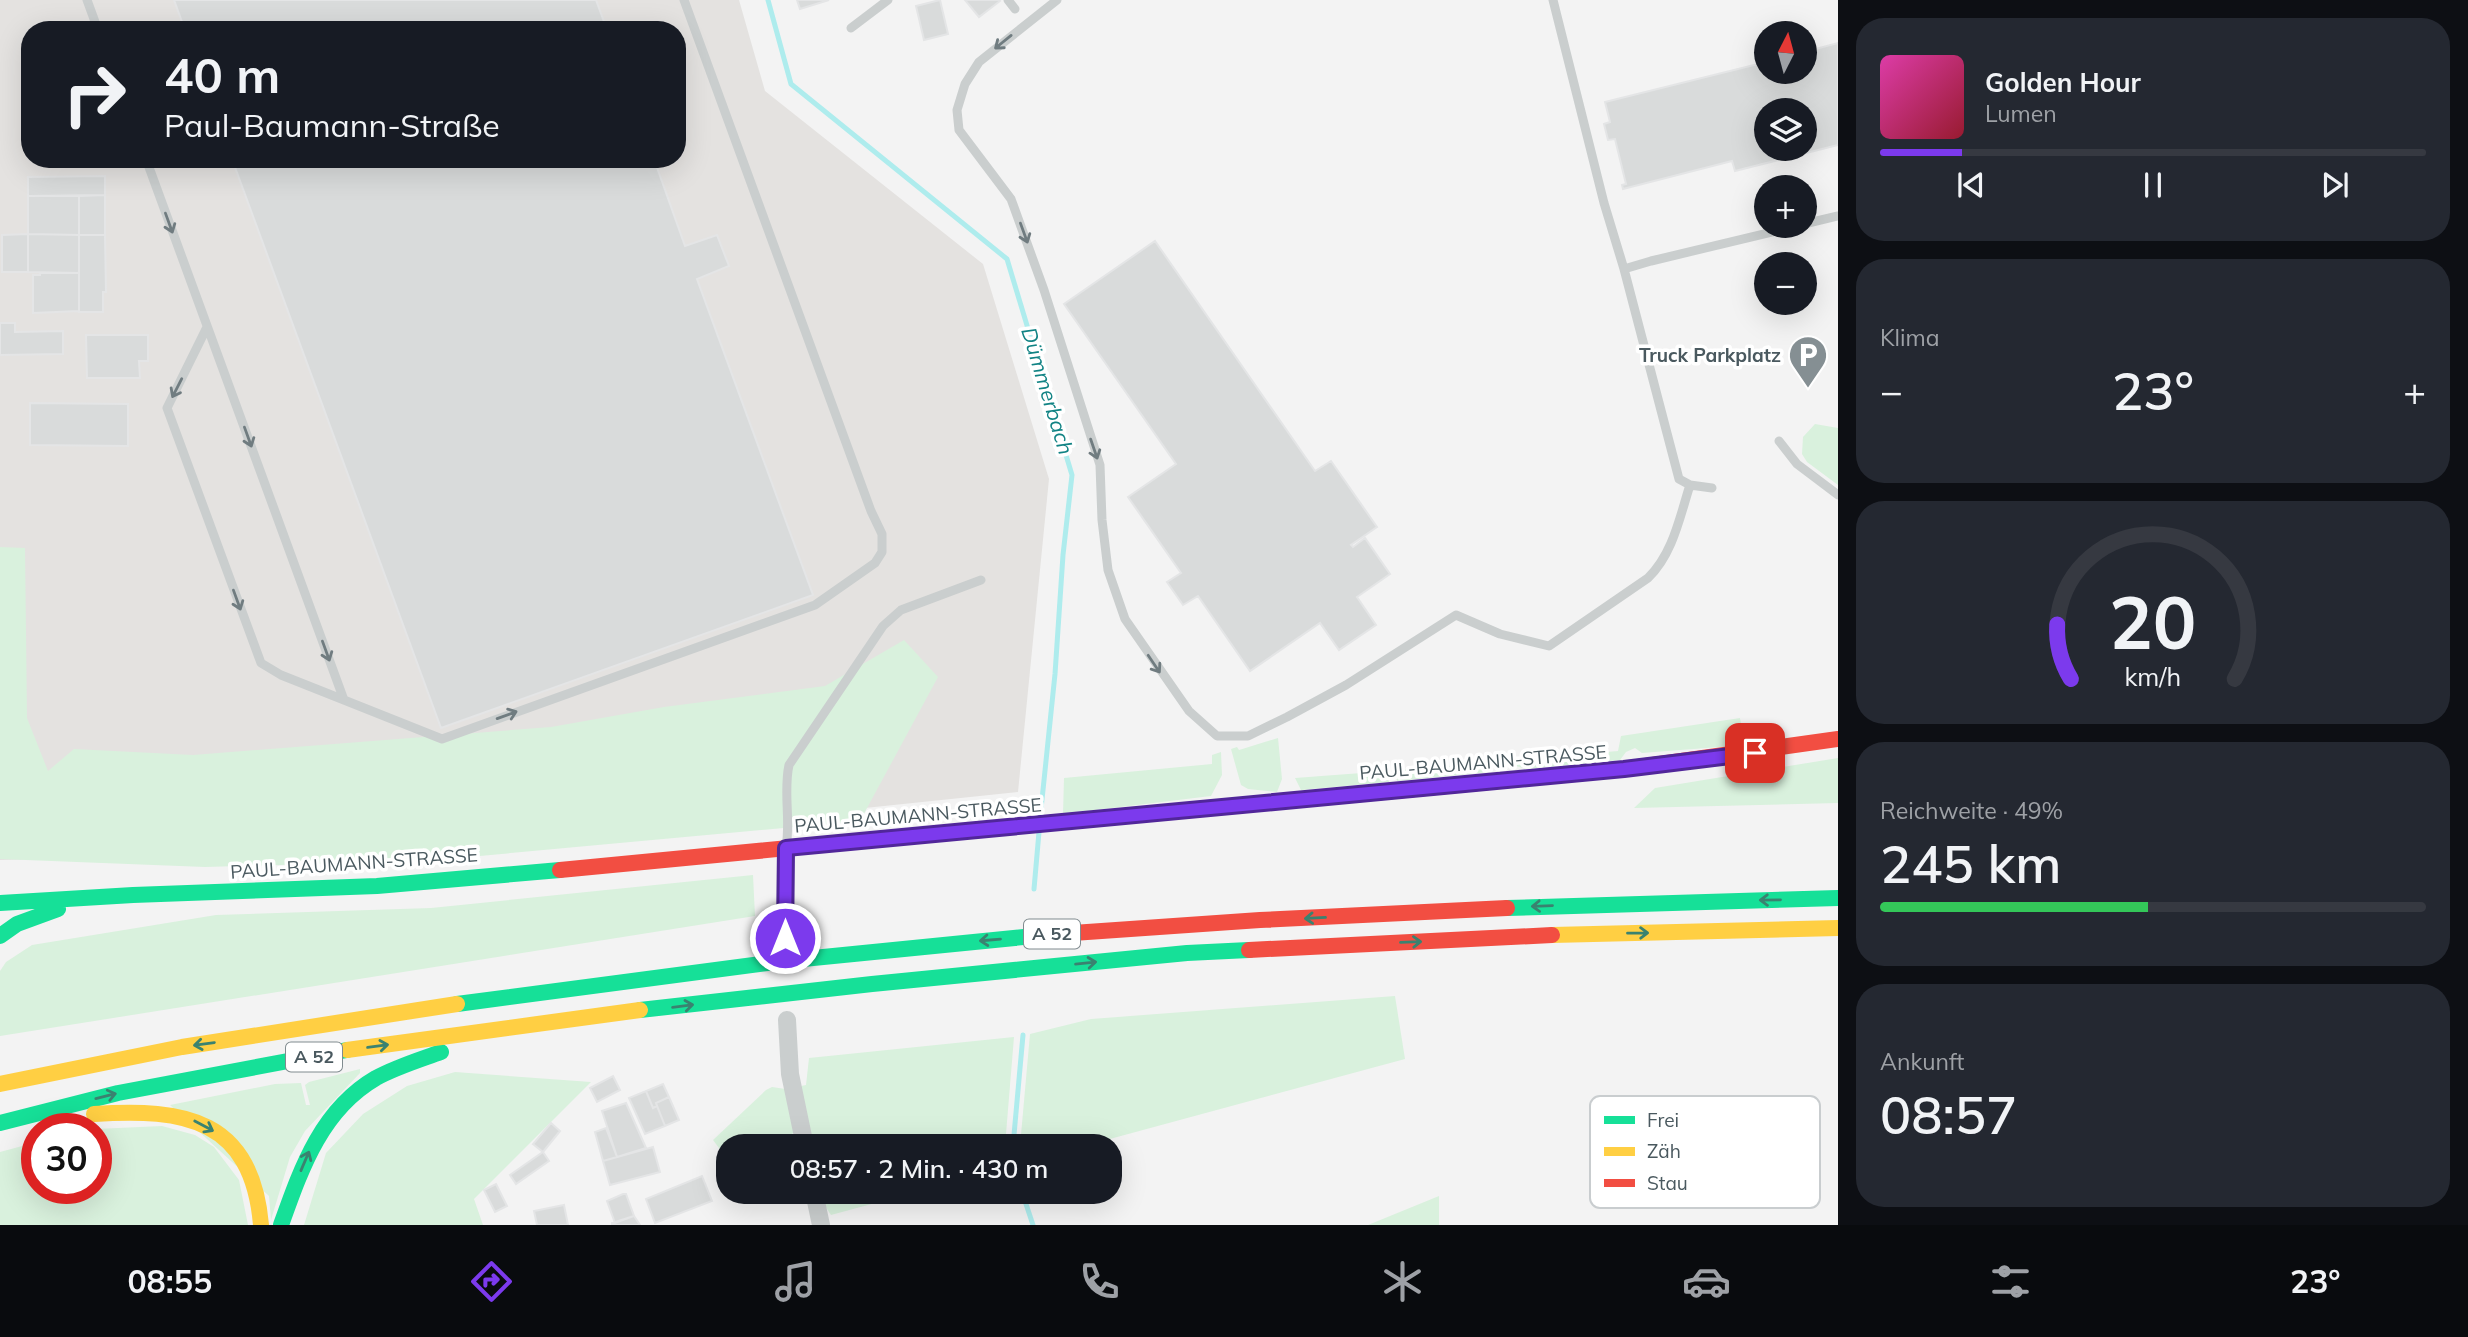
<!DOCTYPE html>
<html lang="de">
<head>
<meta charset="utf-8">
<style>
	body { margin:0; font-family:Mulish,sans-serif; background:#242831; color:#f1f3f6; height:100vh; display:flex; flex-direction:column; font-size:26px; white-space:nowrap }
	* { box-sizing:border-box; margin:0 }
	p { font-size:23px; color:#9ea1a6 }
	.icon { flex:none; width:38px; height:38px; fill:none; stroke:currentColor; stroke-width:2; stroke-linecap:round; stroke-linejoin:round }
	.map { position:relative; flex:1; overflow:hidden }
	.drawer { display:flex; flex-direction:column; gap:18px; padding:18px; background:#0d0f14; width:630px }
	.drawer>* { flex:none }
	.guide { position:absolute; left:21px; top:21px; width:665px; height:147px; border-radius:28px; box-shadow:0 7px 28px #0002; background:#171b24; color:#f1f3f6; overflow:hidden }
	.needle { width:46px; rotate:6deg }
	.controls { position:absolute; left:1754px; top:21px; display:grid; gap:14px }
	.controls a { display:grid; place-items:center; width:63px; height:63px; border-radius:50%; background:#171b24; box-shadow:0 7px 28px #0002; font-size:35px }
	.speed { position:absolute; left:21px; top:1113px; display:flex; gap:14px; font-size:35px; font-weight:700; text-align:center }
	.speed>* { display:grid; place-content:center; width:91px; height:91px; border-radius:50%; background:#171b24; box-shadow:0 7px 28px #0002; line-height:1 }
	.speed .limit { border:10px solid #d22; background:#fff; color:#111 }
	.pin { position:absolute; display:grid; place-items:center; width:60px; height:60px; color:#fff; margin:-30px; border-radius:14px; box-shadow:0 4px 10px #0006 }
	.me { position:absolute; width:77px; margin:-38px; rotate:0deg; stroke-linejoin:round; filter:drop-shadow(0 0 5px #0008) }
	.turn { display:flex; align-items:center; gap:24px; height:147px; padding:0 28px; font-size:32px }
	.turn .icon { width:91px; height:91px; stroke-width:2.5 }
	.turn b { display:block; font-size:49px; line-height:60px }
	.big { font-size:52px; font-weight:600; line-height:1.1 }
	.drawer .card { flex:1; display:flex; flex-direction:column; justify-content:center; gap:10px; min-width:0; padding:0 24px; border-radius:28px; background:#242831 }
	.drawer .dial { align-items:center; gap:0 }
	.dial svg { height:182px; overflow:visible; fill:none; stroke:#363941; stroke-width:7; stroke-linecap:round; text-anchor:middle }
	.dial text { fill:#f1f3f6; stroke:none }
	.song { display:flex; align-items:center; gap:21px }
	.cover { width:84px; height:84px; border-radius:10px; background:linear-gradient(135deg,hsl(320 70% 55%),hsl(350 70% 35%)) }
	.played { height:7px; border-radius:4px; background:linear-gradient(90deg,#7c3aed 15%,#363941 15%) }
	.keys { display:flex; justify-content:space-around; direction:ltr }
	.heat { display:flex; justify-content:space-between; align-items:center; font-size:38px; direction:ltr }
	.charge { height:10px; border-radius:5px; background:linear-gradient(90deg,#34c759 49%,#363941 0) }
	.trip { position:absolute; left:716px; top:1134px; width:406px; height:70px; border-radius:28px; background:#171b24; box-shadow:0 7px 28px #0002; font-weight:600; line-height:70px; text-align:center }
	.menu { display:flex; height:112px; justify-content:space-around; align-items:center; background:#090b0e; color:#9ea1a6 }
	.menu .icon { width:49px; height:49px }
	.menu .active { color:#7c3aed }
	.menu b { font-size:32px; color:#f1f3f6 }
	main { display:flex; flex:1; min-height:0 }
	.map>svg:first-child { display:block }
	.commercial { fill:#e4e2e0; fill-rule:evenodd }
	.green { fill:#d9f1dd }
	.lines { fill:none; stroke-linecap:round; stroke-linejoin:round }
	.stream { stroke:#aeeced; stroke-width:5 }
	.building { fill:#d9dbdb; stroke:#e4e5e6; stroke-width:2; fill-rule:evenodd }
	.lane { stroke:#cacece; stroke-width:9 }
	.street { stroke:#cacece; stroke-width:18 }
	.fast { stroke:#16e098; stroke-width:16 }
	.slow { stroke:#ffcf43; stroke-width:16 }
	.jam { stroke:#f24e42; stroke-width:16 }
	.oneway { stroke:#707c80 }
	.oneway2 { stroke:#3a8270 }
	.route-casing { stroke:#51269a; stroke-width:18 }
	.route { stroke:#7c3aed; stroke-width:12 }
	.labels { text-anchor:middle; stroke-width:7; stroke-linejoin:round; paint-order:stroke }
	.shield { fill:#fff; stroke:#808b8f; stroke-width:2 }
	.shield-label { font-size:18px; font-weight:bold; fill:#4a595f }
	.poi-label { font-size:19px; font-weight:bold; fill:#4a595f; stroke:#fff; text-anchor:end }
	.street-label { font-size:19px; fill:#4a595f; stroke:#fff }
	.water-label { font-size:21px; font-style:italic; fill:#118384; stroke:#fff }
	.key { fill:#fff; stroke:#c9cdcf; stroke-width:2 }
	.key-label { font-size:19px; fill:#4a595f }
</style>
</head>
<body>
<main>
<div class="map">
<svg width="1838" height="1225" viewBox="0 0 1838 1225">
	<rect width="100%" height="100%" fill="#f3f3f3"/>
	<path class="commercial" d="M0,0H739L765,91L983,264L1049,479L1018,792L480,848L0,860ZM30,30H677V159H30Z"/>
	<path class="green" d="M1815,424L1838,428V485L1807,462L1802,454L1803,437Z
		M0,547L25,548L27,718L48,771L74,749L193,755L551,727L664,707L825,686L904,640L938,677L860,821L425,861L205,867L0,859Z
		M1740,718L1745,745L1642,753L1635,748L1626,752L1620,760L1526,769L1516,766L1515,760L1618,751L1621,736Z
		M1278,738L1282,779L1277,792L1248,789L1241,785L1231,749L1237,747L1239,750Z
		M1221,752L1222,775L1211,796L1063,814L1064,778L1212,764V755Z
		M1838,758V803L1634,808L1655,788Z
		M1489,763L1488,772L1397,781V770Z
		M1388,771L1389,782L1301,790L1295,778Z
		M753,875L755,916L0,1036V971L6,962L32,945L216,915L431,908Z
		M1395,996L1405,1059L1084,1146H1020L1030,1034L1091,1019Z
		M1014,1037L1005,1146H813L801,1086L806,1085L809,1058Z
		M360,1069V1073L305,1131L290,1157L271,1220L269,1196L170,1105L275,1084L301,1083L306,1105H310L305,1085L309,1082Z
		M455,1072L591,1082L474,1199L483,1225H304L326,1153L363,1114L407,1086Z
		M772,1087L785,1089L794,1132L781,1146H728V1160L713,1140L766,1090Z
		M162,1126L195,1135L214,1147L239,1180L248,1225H0V1152L37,1142V1188H96V1129Z
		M822,1192H916L831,1215L825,1206Z
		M1439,1196V1225H1368Z"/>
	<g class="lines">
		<path class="stream" d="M768,0L791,84L1007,259L1072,475L1063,555L1055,674L1040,819
			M1034,889L1039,832
			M1013,1146L1023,1035
			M1022,1192L1033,1225"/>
	</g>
	<path class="building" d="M174,0H596L607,30H185Z
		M797,0H829L800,9Z
		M940,0L948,34L924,40L916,6Z
		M965,0H999L1000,1L979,17Z
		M1838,43V145L1735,171L1732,161L1623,189L1622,185L1626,184L1615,139L1608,140L1604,124L1610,122L1605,102L1766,62V72H1804V52ZM1766,110H1804V149H1766Z
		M232,159H654L685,246L717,235L729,266L697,279L813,595L441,728Z
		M105,176V195L28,196V177Z
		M105,195V235H79V196Z
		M28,196H79V235L28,234Z
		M28,234V272H2V235Z
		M28,234L79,235V273L28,272Z
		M79,235H105L106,292H103V312H79Z
		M1155,241L1315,471L1331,461L1377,527L1351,545L1353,547L1365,538L1390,574L1357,597L1376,625L1339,650L1320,623L1250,671L1198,596L1183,605L1167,582L1181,573L1128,497L1176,464L1064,304Z
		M40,273H79V311L33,313V275H40Z
		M0,323H15V332L63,331V354L0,355Z
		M86,335H148V361H139L140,378H87Z
		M30,403L128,404V446L30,445Z
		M613,1076L620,1090L597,1102L590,1088Z
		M663,1084L669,1097L656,1103L657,1106L653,1108L646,1091Z
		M646,1091L653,1108L657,1106L665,1126L645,1134L629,1098Z
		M669,1097L679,1120L665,1126L656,1103Z
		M626,1103L646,1148L617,1157L602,1111Z
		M551,1123L560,1131L543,1152L533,1144Z
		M606,1128L617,1157L603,1161L595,1132Z
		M653,1147L660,1172L610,1185L603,1161Z
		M543,1152L549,1161L516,1184L510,1175Z
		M702,1176L712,1201L655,1223L646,1199Z
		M496,1184L507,1206L495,1212L484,1190Z
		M623,1194H626L634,1216L615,1223L607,1201Z
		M564,1205L568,1225H537L534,1211Z
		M634,1216L640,1225H612V1223Z"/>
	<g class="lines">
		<path class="lane" d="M87,0L98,30
			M1008,0L1015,9
			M1057,0L979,62L965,84L957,110L959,130L1011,199L1044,290L1100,465L1102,520L1108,570L1125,619L1189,711L1217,736H1248L1287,717L1346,685L1456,615L1500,634L1549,646L1648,578C1673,554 1680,516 1690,485
			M1553,0L1604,203L1624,269
			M851,28L888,0
			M146,159L344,700L442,739L815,605L875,563L882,552V534L871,511L684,0
			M1804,224L1838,216
			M207,327L167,408L261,663L281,675L344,700
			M1779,441L1797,464L1838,495
			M1712,488L1690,485L1679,479L1624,269L1651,261L1797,226
			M786,847C791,820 783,792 789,765L883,626L901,610L981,580"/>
		<path class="street" d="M785,938L786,848
			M787,1020L790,1074L805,1146
			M814,1192L821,1225"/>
		<path class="fast" d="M1028,825L1394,791
			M0,903L133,895L377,886L560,870
			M1507,908L1838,898
			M0,936L17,924L58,909
			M457,1004L783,961L1044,935
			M640,1010L872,984L1187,953L1249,950
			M0,1123L118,1093L347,1050
			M281,1225C301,1169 321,1110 376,1078C396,1067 419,1060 441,1052"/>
		<path class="slow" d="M1552,935L1838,928
			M347,1050L640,1010
			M0,1084L182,1047L457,1004
			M94,1114C185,1108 252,1119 261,1225"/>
		<path class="jam" d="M1394,791L1624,769L1838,739
			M560,870L1028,825
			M1044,935L1260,920L1507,908
			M1249,950L1552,935"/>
	</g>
	<defs><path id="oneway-shaft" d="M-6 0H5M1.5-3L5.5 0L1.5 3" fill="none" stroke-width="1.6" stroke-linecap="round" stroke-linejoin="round" transform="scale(1.75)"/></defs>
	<g class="oneway">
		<use href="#oneway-shaft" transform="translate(1003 42) rotate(141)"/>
		<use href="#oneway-shaft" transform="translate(169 223) rotate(70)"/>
		<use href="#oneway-shaft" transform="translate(1024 233) rotate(70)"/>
		<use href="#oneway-shaft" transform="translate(177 388) rotate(117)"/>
		<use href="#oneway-shaft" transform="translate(248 437) rotate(70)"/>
		<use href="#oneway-shaft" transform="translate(1094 449) rotate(71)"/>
		<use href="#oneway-shaft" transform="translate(237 600) rotate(70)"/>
		<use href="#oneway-shaft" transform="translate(326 651) rotate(70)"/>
		<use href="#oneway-shaft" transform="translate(1154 664) rotate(56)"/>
		<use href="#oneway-shaft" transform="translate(507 715) rotate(-20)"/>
	</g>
	<g class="oneway2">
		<use href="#oneway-shaft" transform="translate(1770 900) rotate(179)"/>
		<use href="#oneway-shaft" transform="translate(1542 906) rotate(178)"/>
		<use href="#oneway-shaft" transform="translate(1315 918) rotate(177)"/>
		<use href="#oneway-shaft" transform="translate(1638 933) rotate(-1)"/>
		<use href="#oneway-shaft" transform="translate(990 940) rotate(175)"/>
		<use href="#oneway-shaft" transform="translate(1411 942) rotate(-2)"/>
		<use href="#oneway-shaft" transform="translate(1086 963) rotate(-6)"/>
		<use href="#oneway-shaft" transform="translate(683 1006) rotate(-7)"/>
		<use href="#oneway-shaft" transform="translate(204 1044) rotate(172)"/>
		<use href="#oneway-shaft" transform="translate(378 1046) rotate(-8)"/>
		<use href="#oneway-shaft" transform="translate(106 1096) rotate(-14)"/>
		<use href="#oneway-shaft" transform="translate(204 1126) rotate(28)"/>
		<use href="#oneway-shaft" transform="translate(305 1161) rotate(-67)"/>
	</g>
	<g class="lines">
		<g class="route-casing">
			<path id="route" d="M785,938L786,848L1624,769L1755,753"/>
		</g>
		<use href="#route" class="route"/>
	</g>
	<defs>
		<g id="parking-pin" transform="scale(2.0125)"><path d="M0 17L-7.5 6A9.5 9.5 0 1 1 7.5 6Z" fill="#858f93" stroke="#fff"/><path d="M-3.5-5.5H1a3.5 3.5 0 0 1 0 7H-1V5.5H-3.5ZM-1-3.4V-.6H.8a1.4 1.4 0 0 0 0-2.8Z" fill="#fff"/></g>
	</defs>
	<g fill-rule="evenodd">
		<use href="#parking-pin" x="1808" y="355"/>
	</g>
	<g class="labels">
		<g class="shield">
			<rect x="1024" y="919.5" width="56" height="29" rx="5"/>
			<rect x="286" y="1042.5" width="56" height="29" rx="5"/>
		</g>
		<g class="shield-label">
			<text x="1052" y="940">A 52</text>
			<text x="314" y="1063">A 52</text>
		</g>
		<g class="poi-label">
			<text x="1781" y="362">Truck Parkplatz</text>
		</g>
		<g class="street-label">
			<text transform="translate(1483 762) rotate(-5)" y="7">PAUL-BAUMANN-STRASSE</text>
			<text transform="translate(918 815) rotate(-5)" y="7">PAUL-BAUMANN-STRASSE</text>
			<text transform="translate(354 863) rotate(-4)" y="7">PAUL-BAUMANN-STRASSE</text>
		</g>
		<g class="water-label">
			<text transform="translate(1047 391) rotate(73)" y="7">Dümmerbach</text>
		</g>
	</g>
	<rect x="1590" y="1096" width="230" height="112" rx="10" class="key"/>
	<rect x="1604" y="1116" width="31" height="8" fill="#16e098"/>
	<rect x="1604" y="1147" width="31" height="9" fill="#ffcf43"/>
	<rect x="1604" y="1179" width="31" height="8" fill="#f24e42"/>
	<g class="key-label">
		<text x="1647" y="1127">Frei</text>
		<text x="1647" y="1158">Zäh</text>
		<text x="1647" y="1190">Stau</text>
	</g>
</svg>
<div class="controls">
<a><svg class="needle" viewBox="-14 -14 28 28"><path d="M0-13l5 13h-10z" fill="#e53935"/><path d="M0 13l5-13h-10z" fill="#9ea1a6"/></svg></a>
<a><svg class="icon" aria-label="layers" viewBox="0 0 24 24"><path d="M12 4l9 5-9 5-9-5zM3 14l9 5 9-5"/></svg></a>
<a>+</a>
<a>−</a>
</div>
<div class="speed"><div class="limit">30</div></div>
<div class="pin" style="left:1755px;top:753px;background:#d93025"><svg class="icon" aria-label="arrive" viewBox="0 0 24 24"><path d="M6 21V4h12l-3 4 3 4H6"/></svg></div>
<svg class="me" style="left:785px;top:938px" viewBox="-20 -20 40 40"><circle r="17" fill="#7c3aed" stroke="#fff" stroke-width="3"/><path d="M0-11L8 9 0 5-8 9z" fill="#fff"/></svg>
<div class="trip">08:57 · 2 Min. · 430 m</div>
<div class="guide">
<div class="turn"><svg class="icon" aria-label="right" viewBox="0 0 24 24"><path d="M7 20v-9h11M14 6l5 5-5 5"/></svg><div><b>40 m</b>Paul-Baumann-Straße</div></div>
</div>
</div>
<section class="drawer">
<div class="card">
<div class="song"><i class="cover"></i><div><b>Golden Hour</b><p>Lumen</p></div></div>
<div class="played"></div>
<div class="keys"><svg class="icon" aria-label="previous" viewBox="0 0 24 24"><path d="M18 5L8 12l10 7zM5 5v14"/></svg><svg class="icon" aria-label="pause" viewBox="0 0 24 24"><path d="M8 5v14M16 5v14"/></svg><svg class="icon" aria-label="next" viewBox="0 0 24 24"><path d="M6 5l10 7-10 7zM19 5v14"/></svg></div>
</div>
<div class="card"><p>Klima</p>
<div class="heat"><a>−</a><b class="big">23°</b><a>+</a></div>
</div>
<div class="card dial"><svg viewBox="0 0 100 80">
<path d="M14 69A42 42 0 1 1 86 69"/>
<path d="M14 69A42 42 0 0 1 8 45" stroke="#7c3aed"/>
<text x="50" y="56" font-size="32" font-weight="700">20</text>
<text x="50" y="72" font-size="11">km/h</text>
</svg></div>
<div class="card"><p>Reichweite · 49%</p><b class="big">245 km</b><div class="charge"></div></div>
<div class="card"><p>Ankunft</p><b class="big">08:57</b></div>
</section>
</main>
<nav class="menu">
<b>08:55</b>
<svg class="icon active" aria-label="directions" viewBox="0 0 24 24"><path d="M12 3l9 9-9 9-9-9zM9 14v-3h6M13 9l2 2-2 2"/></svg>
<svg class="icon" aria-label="music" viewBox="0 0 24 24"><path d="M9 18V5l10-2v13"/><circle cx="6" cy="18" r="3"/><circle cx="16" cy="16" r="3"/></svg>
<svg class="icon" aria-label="phone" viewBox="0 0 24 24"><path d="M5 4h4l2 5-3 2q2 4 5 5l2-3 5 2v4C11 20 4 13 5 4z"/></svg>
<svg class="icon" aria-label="climate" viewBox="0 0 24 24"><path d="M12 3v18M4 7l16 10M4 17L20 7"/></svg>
<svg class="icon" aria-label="car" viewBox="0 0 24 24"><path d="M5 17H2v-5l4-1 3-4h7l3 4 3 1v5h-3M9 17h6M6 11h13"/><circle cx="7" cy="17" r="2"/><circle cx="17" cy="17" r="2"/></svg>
<svg class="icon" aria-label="filters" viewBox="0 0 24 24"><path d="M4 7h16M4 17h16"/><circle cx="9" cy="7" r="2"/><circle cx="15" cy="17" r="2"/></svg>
<b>23°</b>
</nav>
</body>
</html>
